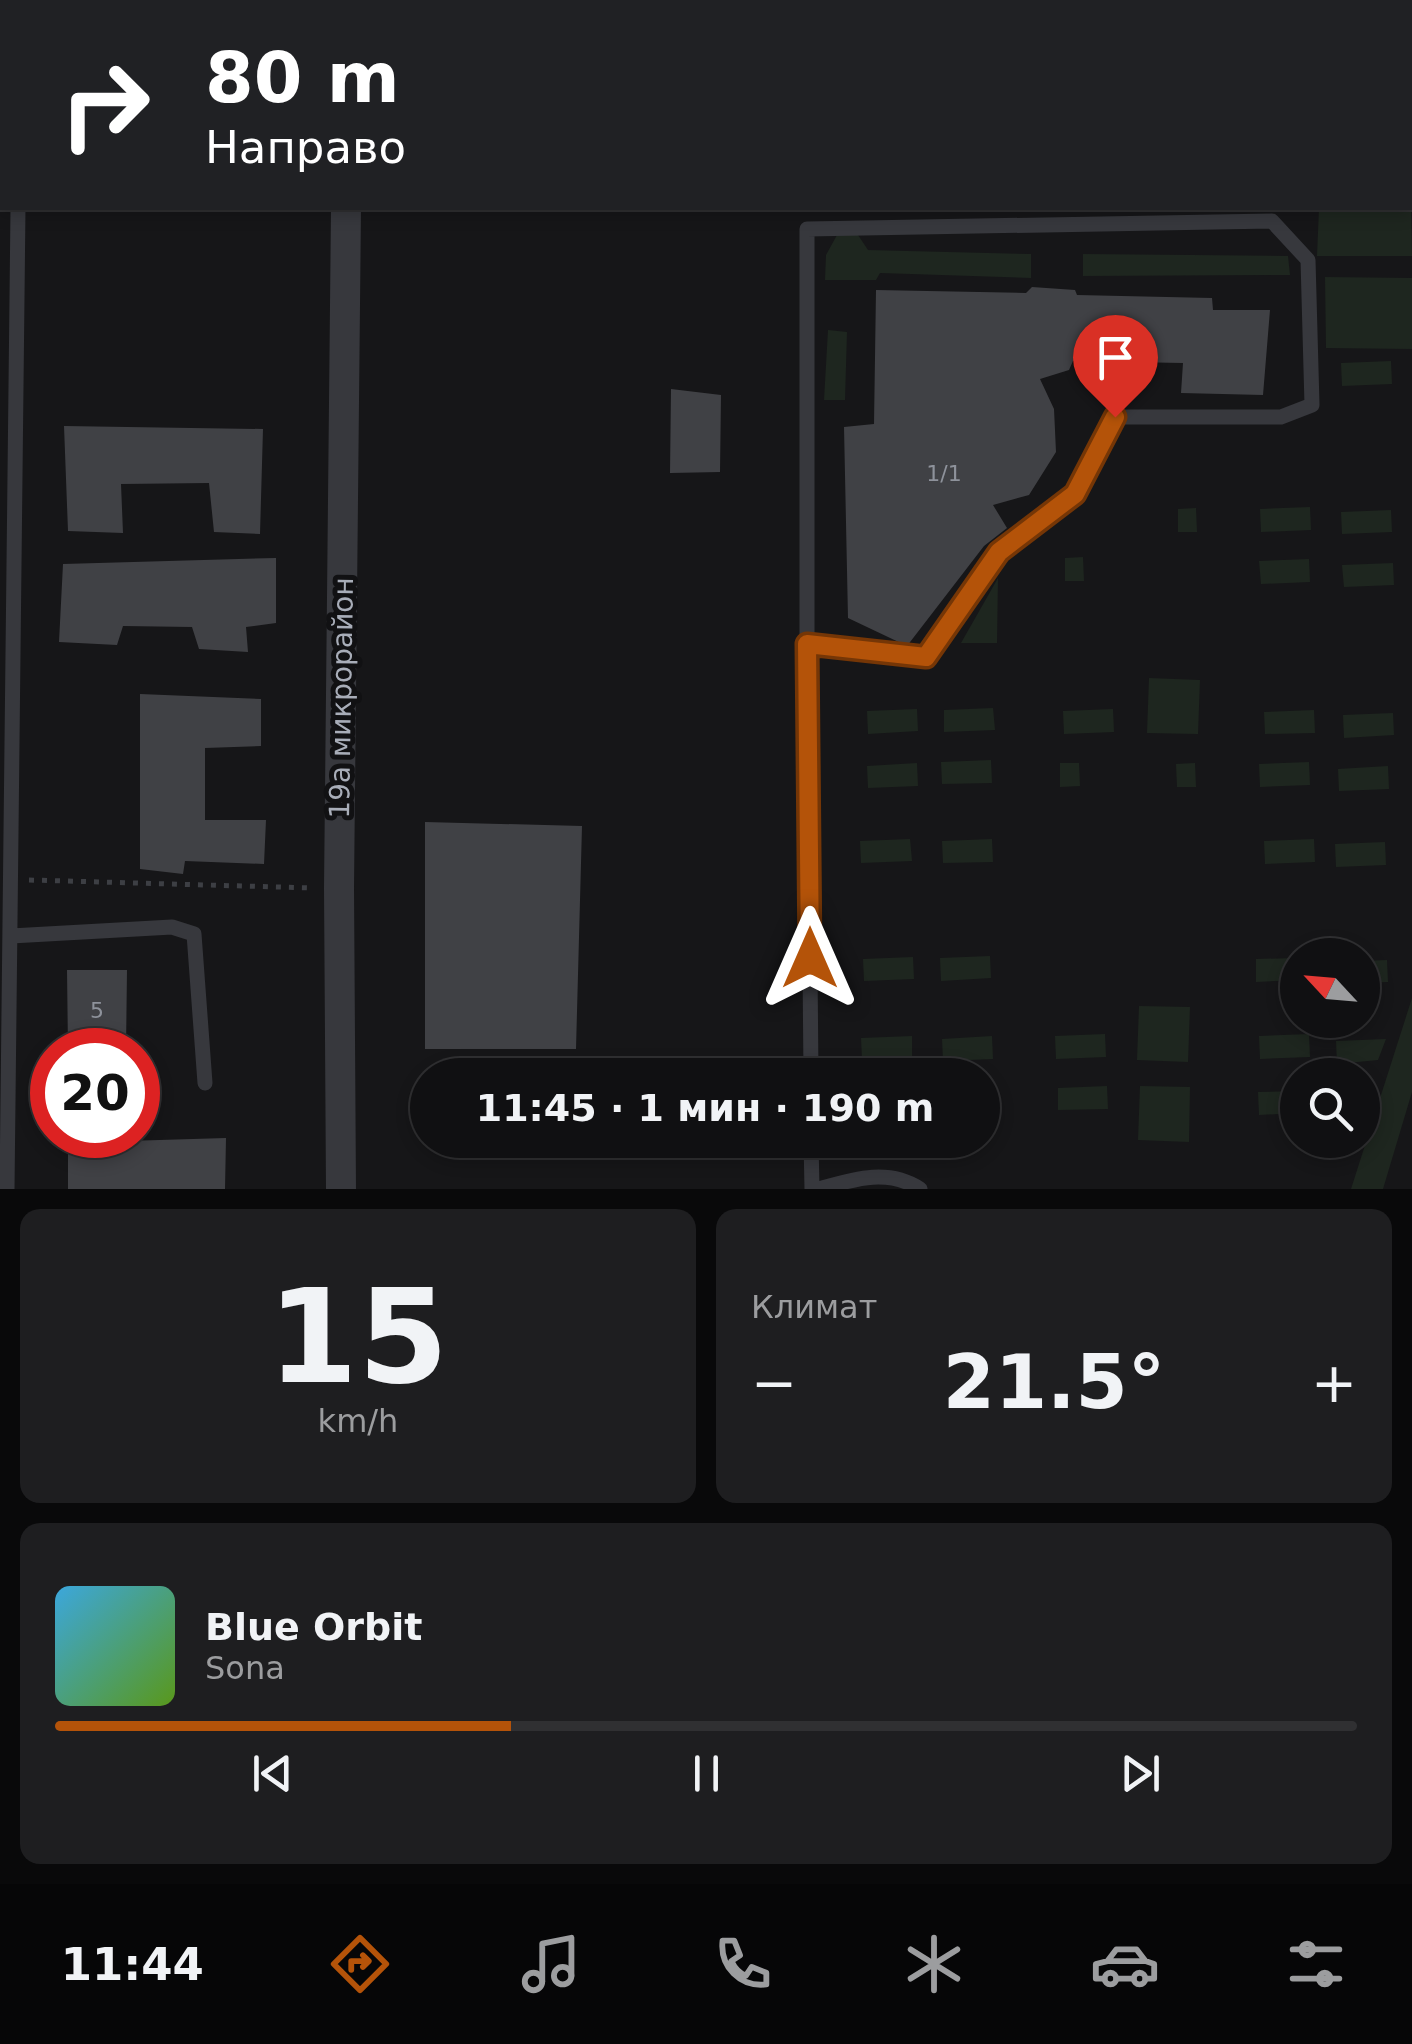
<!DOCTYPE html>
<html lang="ru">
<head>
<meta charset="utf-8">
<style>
	body { margin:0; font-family:"DejaVu Sans",sans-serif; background:#1e1e20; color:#f1f3f6; height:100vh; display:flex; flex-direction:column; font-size:38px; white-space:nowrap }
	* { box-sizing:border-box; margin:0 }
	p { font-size:32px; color:#9c9d9f }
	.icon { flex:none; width:55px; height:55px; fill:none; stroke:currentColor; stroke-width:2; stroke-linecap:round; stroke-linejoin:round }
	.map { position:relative; height:1189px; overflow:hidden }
	.sheet { display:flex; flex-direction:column; gap:20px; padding:20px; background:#09090a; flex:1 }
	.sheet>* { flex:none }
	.hud { position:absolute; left:0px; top:0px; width:1412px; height:210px; box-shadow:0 5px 15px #0003,0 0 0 2px #303032; background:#202124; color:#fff; overflow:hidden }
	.needle { width:65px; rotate:296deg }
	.buttons { position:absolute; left:1280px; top:938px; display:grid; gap:20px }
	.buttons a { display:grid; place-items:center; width:100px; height:100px; border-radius:50%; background:#101012; box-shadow:0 5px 15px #0003,0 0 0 2px #303032; font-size:50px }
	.speed { position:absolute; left:30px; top:1028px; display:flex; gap:20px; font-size:50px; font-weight:700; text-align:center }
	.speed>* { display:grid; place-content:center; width:130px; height:130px; border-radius:50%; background:#101012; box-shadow:0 5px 15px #0003,0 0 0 2px #303032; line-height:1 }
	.speed .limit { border:15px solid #d22; background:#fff; color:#111 }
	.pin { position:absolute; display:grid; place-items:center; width:85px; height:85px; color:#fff; margin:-102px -42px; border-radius:50% 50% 50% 0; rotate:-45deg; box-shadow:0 0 10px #0007 }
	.pin .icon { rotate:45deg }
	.me { position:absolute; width:110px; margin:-55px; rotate:0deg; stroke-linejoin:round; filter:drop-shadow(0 0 8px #0008) }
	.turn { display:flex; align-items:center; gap:35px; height:210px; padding:0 40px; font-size:45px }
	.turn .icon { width:130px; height:130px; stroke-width:2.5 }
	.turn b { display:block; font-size:70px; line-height:85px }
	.big { font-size:75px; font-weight:800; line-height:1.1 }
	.sheet .widget { flex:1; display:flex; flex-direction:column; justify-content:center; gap:15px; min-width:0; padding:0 35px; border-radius:20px; background:#1e1e20 }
	.sheet .dial { align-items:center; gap:0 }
	.dial b { font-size:130px; line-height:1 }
	.song { display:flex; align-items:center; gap:30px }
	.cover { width:120px; height:120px; border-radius:15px; background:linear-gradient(135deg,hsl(200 70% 55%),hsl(90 70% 35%)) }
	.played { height:10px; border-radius:5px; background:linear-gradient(90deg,#b45309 35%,#303032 35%) }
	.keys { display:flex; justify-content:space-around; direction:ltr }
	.heat { display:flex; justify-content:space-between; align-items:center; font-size:55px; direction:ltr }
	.sheet .tiles { flex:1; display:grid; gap:20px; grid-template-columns:1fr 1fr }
	.widget:last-child { grid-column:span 2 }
	.trip { position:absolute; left:410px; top:1058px; width:590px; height:100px; border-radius:50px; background:#101012; box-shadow:0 5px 15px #0003,0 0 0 2px #303032; font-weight:800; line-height:100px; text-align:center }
	.tabs { display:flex; height:160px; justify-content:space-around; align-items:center; background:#060607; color:#9c9d9f }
	.tabs .icon { width:70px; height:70px }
	.tabs .active { color:#b45309 }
	.tabs b { font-size:45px; color:#f1f3f6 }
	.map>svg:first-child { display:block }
	.green { fill:#1e261f }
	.building { fill:#404145 }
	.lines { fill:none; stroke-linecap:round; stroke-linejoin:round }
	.path { stroke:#3d3f44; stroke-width:5; stroke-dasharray:5 8; stroke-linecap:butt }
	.service { stroke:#37383d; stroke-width:15 }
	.minor { stroke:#37383d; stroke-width:30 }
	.tertiary { stroke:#37383d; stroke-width:38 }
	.route-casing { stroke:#753606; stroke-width:25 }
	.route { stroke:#b45309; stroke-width:18 }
	.labels { text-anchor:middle; stroke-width:10; stroke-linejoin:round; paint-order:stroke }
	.number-label { font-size:22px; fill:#8e929b }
	.street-label { font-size:28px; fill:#a8adb8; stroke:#111113 }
</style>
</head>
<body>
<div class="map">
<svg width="1412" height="1189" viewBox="0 0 1412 1189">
	<rect width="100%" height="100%" fill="#161618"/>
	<path class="green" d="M1410,149L1412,256H1317L1319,208H1410Z
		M837,235H858L868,250L1031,254V278L880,273L876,280H825L826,255Z
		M1083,254L1288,256L1290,275L1083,276Z
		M1325,277L1412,278V349L1326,348Z
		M828,330L847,332L845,400H824Z
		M1391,361L1392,384L1342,386L1341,363Z
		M1310,507L1311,530L1261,532L1260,509Z
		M1196,508L1197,532H1178V509Z
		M1391,510L1392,532L1342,534L1341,512Z
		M1083,557L1084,581H1065V558Z
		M1309,559L1310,582L1261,584L1259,561Z
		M1393,563L1394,585L1344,587L1342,565Z
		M998,578L997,643H961Z
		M1149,678L1200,680L1198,734L1147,733Z
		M993,708L995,730L944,732V710Z
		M917,709L918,731L868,734L867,711Z
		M1113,709L1114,732L1064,734L1063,711Z
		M1314,710L1315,733L1265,734L1264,712Z
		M1393,713L1394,735L1344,738L1343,715Z
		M991,760L992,783L942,784L941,762Z
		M1309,762L1310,785L1260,787L1259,764Z
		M917,763L918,786L868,788L867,766Z
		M1060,763H1079L1080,786L1060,787Z
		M1195,763L1196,787H1177L1176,764Z
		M1388,766L1389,789L1339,791L1338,769Z
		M910,839L912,861L861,863L860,841Z
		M992,839L993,862L943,863L942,841Z
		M1314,839L1315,862L1265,864L1264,841Z
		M1385,842L1386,865L1336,867L1335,844Z
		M990,956L991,978L941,981L940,958Z
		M913,957L914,979L864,981L863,959Z
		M1297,958V980L1256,982V959Z
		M1387,960L1388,982L1363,983V961Z
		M1412,998V1092L1383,1189H1351Z
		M1139,1006L1190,1007L1188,1062L1137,1060Z
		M1105,1034L1106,1057L1056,1059L1055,1036Z
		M1309,1034L1310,1057L1260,1059L1259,1036Z
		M912,1036V1058L862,1060L861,1038Z
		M992,1036L993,1059L943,1061L942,1039Z
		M1386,1039L1378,1060L1337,1064L1336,1041Z
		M1107,1086L1108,1109L1058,1110V1088Z
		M1140,1086L1190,1087L1189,1142L1138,1140Z
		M1297,1091V1113L1259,1115L1258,1092Z"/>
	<path class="building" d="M1032,287L1075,290L1077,295L1212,298L1213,310H1270L1263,395L1181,393L1183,363L1073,361L1069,370L1040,379L1054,409L1056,452L1029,495L993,505L1007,528L984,546L907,646L848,618L844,427L874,424L876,290L1026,293Z
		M671,389L721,395L720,472L670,473Z
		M64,426L263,429L260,534L214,532L209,483L121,484L123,533L68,531Z
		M276,558V623L246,627L248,652L199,649L192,627L123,626L117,645L59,642L63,564Z
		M140,694L261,699V746L205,748V820H266L264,864L185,861L183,874L140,869Z
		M425,822L582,826L576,1049H425Z
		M67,970H127L126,1050H68Z
		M68,1135H126V1141L226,1138L225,1189H68Z"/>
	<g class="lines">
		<path class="path" d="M0,115H2
			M1410,131H1412
			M29,880L313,888"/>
		<path class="service" d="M1327,0V2
			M1272,221L1308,260L1312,405L1281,417H1115L1075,494L999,552L926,657L807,644V229Z
			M807,644L811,1075
			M11,936L172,927L194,934L205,1083
			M811,1140L812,1189
			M7,1189L18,208
			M819,1189C854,1179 888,1168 920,1189"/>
		<path class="minor" d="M1079,0L1205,2
			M231,2L232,0
			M1410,3H1412
			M341,1189L339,888L346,208"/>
		<path class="tertiary" d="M0,31H2
			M1410,58H1412
			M0,67H2
			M1410,96L1412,97"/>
	</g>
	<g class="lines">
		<g class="route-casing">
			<path id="route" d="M810,958L807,644L926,657L999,552L1075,494L1115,417"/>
		</g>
		<use href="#route" class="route"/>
	</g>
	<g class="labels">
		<g class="number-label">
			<text x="944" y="481">1/1</text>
			<text x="97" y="1018">5</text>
		</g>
		<g class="street-label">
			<text transform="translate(341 698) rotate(-89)" y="10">19а микрорайон</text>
		</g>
	</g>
</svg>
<div class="buttons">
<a><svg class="needle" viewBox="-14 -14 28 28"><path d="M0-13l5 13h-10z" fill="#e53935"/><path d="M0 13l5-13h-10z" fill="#9c9d9f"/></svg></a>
<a><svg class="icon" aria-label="search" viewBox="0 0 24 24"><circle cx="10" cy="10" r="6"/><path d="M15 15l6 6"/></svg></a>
</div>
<div class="speed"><div class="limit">20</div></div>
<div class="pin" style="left:1115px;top:417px;background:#d93025"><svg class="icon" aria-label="arrive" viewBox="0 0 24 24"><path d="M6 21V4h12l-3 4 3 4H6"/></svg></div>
<svg class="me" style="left:810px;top:958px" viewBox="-20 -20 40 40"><path d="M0-17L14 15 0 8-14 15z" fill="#b45309" stroke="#fff" stroke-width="4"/></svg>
<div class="trip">11:45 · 1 мин · 190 m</div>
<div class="hud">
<div class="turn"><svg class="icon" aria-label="right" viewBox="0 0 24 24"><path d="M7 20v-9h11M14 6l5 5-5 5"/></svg><div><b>80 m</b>Направо</div></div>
</div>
</div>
<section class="sheet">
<div class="tiles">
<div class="widget dial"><b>15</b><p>km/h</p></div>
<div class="widget"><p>Климат</p>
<div class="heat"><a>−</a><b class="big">21.5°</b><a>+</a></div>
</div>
<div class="widget">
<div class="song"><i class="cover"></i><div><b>Blue Orbit</b><p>Sona</p></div></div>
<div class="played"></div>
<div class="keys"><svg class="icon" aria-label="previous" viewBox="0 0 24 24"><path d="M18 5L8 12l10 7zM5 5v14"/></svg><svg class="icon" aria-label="pause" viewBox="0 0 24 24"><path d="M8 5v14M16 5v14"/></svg><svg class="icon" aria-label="next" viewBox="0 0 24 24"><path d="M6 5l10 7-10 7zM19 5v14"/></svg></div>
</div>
</div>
</section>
<nav class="tabs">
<b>11:44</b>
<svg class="icon active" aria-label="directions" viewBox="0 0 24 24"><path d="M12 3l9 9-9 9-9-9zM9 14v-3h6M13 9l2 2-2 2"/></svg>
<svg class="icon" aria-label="music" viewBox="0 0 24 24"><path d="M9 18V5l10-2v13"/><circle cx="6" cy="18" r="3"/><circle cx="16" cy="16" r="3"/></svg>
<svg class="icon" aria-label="phone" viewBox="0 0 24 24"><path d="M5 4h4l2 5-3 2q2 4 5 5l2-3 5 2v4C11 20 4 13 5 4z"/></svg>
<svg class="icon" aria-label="climate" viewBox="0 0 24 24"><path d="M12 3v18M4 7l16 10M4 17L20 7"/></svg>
<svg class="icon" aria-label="car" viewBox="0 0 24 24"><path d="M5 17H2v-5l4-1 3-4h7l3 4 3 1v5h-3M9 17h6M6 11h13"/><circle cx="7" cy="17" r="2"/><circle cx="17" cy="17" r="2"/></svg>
<svg class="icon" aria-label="filters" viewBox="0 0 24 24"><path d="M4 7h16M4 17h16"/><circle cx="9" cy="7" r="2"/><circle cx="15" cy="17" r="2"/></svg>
</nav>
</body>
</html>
